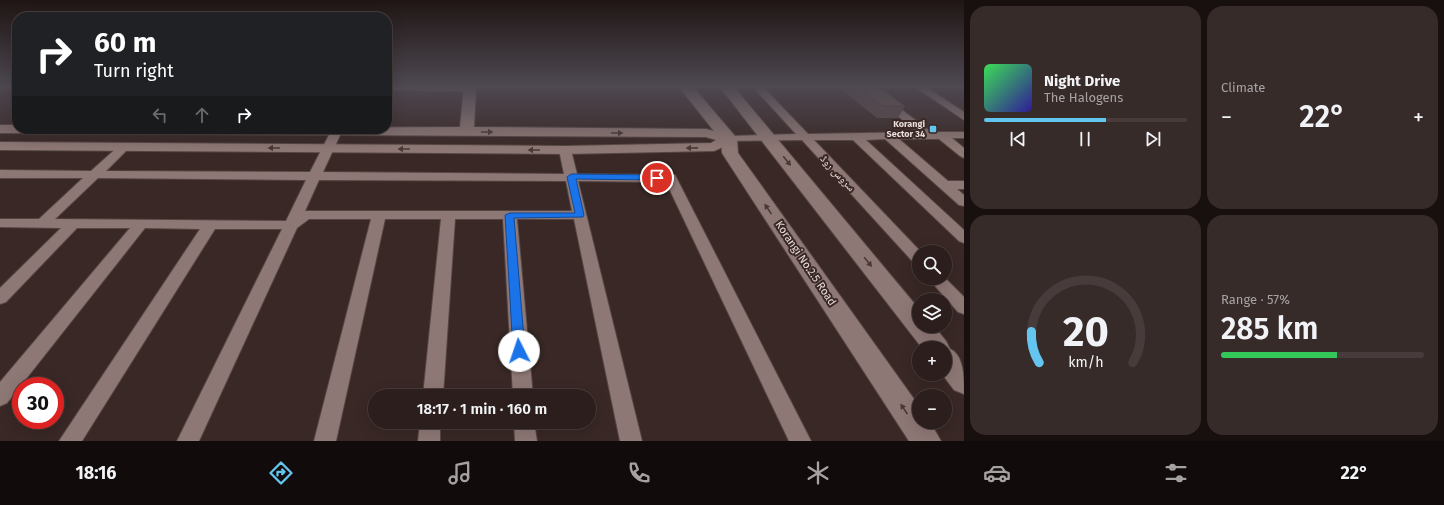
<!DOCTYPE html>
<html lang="en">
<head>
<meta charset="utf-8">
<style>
	body { margin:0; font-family:"Fira Sans","Noto Naskh Arabic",sans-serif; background:#372b29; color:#f1f3f6; height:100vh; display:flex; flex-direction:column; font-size:15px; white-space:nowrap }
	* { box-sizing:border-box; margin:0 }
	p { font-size:13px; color:#a6a2a3 }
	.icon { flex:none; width:22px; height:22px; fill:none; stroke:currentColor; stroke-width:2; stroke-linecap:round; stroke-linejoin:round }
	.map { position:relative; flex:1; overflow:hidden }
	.drawer { display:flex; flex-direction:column; gap:6px; padding:6px; background:#18100f; width:480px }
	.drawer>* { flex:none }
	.top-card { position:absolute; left:12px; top:12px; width:380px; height:122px; border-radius:16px; box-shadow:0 4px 16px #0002,0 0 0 1px #473c3b; background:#202124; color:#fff; overflow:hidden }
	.tools { position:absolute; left:912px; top:245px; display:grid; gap:8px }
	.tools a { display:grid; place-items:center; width:40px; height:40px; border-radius:50%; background:#2b1e1c; box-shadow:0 4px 16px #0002,0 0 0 1px #473c3b; font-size:20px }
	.speed { position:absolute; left:12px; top:377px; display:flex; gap:8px; font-size:20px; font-weight:700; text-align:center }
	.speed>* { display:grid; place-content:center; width:52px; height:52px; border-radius:50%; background:#2b1e1c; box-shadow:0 4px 16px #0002,0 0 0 1px #473c3b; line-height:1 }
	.speed .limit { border:6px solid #d22; background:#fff; color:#111 }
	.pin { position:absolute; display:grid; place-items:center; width:34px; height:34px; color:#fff; margin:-17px; border:2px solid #fff; border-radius:50%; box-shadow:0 1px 4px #0007 }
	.me { position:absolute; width:44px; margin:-22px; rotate:356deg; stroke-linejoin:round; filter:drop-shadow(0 0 3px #0008) }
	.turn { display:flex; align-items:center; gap:14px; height:84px; padding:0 16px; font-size:18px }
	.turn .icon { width:52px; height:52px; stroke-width:2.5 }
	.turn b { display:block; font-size:28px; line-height:34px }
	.lanes { display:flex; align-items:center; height:38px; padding:0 16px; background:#0003; justify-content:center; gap:20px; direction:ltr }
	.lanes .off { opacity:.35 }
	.big { font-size:30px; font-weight:600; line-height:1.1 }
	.drawer .card { flex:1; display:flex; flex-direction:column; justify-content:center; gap:6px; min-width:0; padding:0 14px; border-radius:16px; background:#372b29 }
	.drawer .dial { align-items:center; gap:0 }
	.dial svg { height:104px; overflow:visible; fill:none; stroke:#473c3b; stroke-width:7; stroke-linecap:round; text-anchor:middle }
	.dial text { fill:#f1f3f6; stroke:none }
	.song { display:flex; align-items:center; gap:12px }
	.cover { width:48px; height:48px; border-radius:6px; background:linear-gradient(135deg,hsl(130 70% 55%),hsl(250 70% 35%)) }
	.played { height:4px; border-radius:2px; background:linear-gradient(90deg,#64c5ee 60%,#473c3b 60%) }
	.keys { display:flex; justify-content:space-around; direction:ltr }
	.heat { display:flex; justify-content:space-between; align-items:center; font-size:22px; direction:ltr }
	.charge { height:6px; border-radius:3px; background:linear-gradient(90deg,#34c759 57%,#473c3b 0) }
	.drawer .tiles { flex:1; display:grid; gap:6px; grid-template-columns:repeat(2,1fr) }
	.trip { position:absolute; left:368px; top:389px; width:228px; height:40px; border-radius:20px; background:#2b1e1c; box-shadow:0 4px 16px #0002,0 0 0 1px #473c3b; font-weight:600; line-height:40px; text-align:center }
	.dock { display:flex; height:64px; justify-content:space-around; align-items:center; background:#110c0b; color:#a6a2a3 }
	.dock .icon { width:28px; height:28px }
	.dock .active { color:#64c5ee }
	.dock b { font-size:18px; color:#f1f3f6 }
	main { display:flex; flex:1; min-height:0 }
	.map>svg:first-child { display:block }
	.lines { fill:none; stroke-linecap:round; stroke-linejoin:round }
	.minor-casing { stroke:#554644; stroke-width:2 }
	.tertiary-casing { stroke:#554644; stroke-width:2 }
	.secondary-casing { stroke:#554644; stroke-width:2 }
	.minor { fill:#8e7875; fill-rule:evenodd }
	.tertiary { fill:#8e7875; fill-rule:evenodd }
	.secondary { fill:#8e7875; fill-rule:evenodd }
	.wall { fill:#5a4947 }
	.building { fill:#695552; stroke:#4a3c39 }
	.oneway { fill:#4a3835 }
	.route { fill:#1a73e8; stroke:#114b97 }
	.poi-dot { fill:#64c5ee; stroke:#392825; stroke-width:1.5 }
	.labels { text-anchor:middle; stroke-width:4; stroke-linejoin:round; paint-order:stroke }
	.far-poi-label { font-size:9px; font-weight:bold; fill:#eadedc; stroke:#392825; text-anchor:end }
	.street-label { font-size:11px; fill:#eadedc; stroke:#392825 }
</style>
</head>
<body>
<main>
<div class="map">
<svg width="964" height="441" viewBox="0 0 964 441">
	<rect width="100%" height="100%" fill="#392825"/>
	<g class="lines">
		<g class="minor-casing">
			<path id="minor" d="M387,87H474L475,88L470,91L387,90Z
				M753,87H763L808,134L918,132L861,87H872L931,132H964V138H952L964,148V158L960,156L939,139H899L948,181H964V189H957L964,195V206L959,205L885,139L866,140L964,230V243L959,241L853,140H814L921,252H919V264L914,263L802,140L725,141L723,139L729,136L796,134Z
				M915,87H926L964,112V120Z
				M332,129H340L342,131L323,172L564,174L559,150L565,147L571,150L577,174L675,175L811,441H789L666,182L578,181L642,441H620L574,219H517L533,396H513L503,219H455L443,396H423L441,219H385L336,441H314L371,219H309L297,228L199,441H177L282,229H215L82,441H59L200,229L145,228L7,403L0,406V382L130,228H77L6,302L0,304V288L61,228L0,227V219H39L83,178H0V170L91,171L120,145L124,144L130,147L106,171L310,172ZM98,178L306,180L286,221L55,219ZM319,180L566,181L572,211H305Z
				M928,278H945L964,297V314L958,312Z
				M420,422H440V441H418Z
				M514,422H534L537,441H515Z"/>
		</g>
		<g class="tertiary-casing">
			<path id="tertiary" d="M464,87H476L474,127L706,129L734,136L736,139L734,142L714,151L565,154L0,150V142L565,146L711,143L716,140L706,137L0,133V125H17V129L460,127Z"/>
		</g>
		<g class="secondary-casing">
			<path id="secondary" d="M679,87H693L735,136L737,139L738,153L919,406V422H930L941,441H909L722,153L721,140Z
				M720,87H734L919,309V326H934L946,341L950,349C964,355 964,378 964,394L954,390L942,374H945V348H922Z"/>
		</g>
		<use href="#minor" class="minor"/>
		<use href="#tertiary" class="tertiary"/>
		<use href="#secondary" class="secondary"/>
	</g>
	<path class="wall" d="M838,87H879L905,106L898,118H877Z"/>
	<path class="building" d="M858,87H879L905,106H883Z"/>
	<defs><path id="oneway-solid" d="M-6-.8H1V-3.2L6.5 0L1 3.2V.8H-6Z"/></defs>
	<g class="oneway">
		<use href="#oneway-solid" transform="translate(487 132)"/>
		<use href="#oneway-solid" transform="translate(617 133)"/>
		<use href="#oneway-solid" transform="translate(274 148) rotate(-180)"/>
		<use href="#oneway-solid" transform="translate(692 148) rotate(179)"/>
		<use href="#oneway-solid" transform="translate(404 149) rotate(-180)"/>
		<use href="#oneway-solid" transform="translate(534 150) rotate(-180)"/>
		<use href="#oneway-solid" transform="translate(787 161) rotate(51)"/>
		<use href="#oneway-solid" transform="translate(768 209) rotate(-124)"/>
		<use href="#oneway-solid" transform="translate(868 262) rotate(51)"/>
		<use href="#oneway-solid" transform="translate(904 409) rotate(-124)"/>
	</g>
	<linearGradient id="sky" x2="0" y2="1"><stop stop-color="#1f1614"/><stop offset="0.58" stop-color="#4e4851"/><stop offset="1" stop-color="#4e4851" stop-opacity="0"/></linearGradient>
	<rect width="964" height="149" fill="url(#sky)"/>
	<path class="route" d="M571,174L657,175L661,178L657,180L576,179L584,215L583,217L514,218L525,351L524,354L519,356L515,354L513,351L505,215L510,213H575L567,177Z"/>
	<rect class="poi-dot" x="929" y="125" width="8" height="8" rx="2"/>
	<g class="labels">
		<g class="far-poi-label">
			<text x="925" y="127">Korangi<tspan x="925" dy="10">Sector 34</tspan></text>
		</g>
		<g class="street-label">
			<text transform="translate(838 173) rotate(47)" y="4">سروس روڈ</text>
			<text transform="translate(806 263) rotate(56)" y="4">Korangi No.2.5 Road</text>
		</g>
	</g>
</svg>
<div class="tools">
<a><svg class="icon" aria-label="search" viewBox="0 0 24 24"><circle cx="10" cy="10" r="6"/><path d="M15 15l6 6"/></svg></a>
<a><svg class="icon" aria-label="layers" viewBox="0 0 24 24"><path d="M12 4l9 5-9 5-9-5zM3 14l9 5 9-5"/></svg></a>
<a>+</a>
<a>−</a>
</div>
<div class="speed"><div class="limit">30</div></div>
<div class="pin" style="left:657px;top:178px;background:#d93025"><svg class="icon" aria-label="arrive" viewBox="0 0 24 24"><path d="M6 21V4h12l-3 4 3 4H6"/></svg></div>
<svg class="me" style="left:519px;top:351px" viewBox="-20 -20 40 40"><circle r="19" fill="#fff"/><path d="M0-13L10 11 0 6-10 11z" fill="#1a73e8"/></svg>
<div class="trip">18:17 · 1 min · 160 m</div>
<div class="top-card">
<div class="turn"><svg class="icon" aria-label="right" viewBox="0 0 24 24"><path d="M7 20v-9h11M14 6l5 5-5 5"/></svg><div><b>60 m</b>Turn right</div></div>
<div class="lanes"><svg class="icon off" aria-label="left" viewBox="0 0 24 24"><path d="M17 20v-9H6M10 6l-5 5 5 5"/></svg><svg class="icon off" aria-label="ahead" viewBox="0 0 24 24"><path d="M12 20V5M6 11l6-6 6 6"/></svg><svg class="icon" aria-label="right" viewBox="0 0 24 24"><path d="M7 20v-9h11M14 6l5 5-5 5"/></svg></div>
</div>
</div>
<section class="drawer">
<div class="tiles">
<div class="card">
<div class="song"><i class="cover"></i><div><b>Night Drive</b><p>The Halogens</p></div></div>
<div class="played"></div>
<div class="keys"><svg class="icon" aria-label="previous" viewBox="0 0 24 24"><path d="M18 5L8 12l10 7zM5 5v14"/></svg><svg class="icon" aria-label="pause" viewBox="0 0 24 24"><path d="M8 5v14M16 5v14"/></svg><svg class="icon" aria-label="next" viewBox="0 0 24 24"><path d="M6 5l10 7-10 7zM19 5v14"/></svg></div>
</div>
<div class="card"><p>Climate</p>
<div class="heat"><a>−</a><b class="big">22°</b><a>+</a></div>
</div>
<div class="card dial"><svg viewBox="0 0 100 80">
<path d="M14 69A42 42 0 1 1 86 69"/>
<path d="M14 69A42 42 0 0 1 8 45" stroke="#64c5ee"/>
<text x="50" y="56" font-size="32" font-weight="700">20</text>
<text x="50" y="72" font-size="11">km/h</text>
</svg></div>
<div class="card"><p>Range · 57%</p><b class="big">285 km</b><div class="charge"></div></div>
</div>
</section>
</main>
<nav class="dock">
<b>18:16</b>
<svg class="icon active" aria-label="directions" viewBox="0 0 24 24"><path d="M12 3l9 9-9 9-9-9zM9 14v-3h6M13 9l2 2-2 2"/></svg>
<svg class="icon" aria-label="music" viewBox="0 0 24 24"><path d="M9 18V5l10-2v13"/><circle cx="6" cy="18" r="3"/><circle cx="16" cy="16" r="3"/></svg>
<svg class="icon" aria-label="phone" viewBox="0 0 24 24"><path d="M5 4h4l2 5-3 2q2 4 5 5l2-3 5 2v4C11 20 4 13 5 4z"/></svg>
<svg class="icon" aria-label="climate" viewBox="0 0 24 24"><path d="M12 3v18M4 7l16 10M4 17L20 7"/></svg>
<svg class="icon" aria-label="car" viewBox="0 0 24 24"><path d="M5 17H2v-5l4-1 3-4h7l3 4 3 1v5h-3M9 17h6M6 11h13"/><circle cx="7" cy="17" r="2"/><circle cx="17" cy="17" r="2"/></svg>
<svg class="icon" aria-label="filters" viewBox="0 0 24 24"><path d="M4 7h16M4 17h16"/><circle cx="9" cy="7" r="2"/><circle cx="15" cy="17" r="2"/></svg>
<b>22°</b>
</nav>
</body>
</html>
